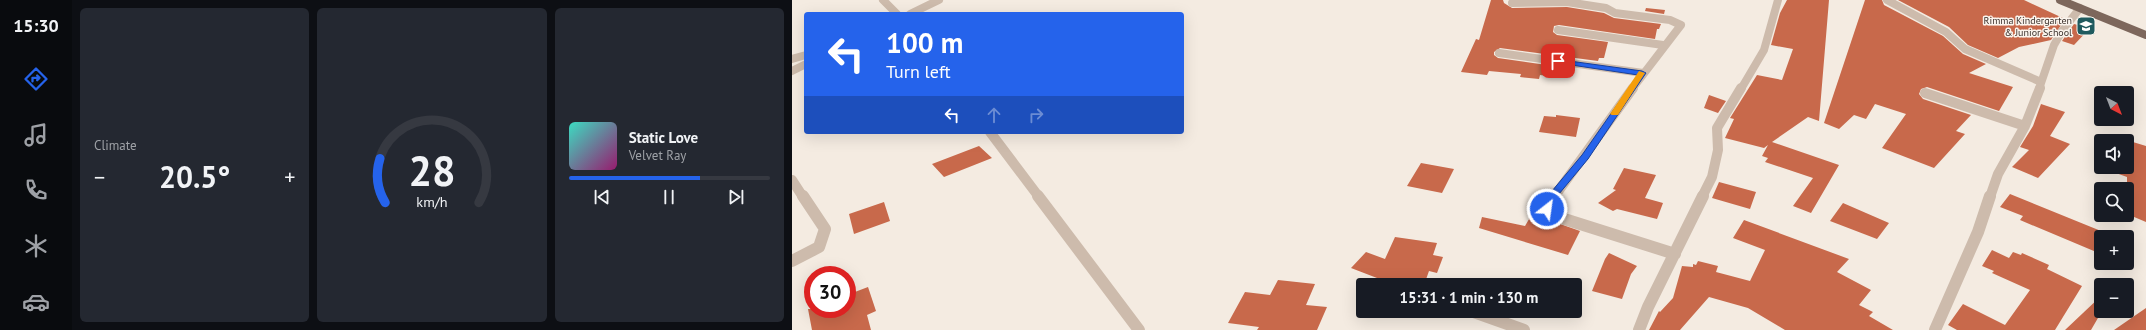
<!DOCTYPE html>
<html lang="en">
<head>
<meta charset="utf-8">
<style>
	body { margin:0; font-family:"PT Sans",sans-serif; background:#242831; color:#f1f3f6; height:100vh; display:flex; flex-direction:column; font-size:15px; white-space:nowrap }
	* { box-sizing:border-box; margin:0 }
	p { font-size:13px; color:#9ea1a6 }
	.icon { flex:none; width:22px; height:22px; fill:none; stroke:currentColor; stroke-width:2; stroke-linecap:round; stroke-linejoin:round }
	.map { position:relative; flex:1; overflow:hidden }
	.details { display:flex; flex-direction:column; gap:8px; padding:8px; background:#0d0f14; width:720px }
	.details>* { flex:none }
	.guide { position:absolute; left:12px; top:12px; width:380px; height:122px; border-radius:4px; box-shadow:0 4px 16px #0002; background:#2563eb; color:#fff; overflow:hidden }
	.needle { width:26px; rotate:138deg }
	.tools { position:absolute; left:1302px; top:86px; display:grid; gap:8px }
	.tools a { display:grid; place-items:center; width:40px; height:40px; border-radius:4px; background:#171b24; box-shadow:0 4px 16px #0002; font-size:20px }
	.speed { position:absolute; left:12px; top:266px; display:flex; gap:8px; font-size:20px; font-weight:700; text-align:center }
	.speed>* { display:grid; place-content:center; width:52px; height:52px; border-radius:50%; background:#171b24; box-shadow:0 4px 16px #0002; line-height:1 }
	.speed .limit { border:6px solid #d22; background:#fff; color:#111 }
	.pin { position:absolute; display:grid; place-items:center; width:34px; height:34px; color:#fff; margin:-17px; border-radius:8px; box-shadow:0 2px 6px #0006 }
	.me { position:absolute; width:44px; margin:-22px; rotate:30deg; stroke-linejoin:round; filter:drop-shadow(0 0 3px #0008) }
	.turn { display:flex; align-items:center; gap:14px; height:84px; padding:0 16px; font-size:18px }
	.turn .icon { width:52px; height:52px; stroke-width:2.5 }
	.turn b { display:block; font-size:28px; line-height:34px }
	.lanes { display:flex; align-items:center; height:38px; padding:0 16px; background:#0003; justify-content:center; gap:20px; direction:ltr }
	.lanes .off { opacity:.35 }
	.big { font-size:30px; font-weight:700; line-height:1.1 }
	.details .widget { flex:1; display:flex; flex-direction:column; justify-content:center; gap:6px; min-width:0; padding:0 14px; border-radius:6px; background:#242831 }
	.details .dial { align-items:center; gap:0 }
	.dial svg { height:104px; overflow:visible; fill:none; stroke:#363941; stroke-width:7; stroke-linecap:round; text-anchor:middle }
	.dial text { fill:#f1f3f6; stroke:none }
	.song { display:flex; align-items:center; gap:12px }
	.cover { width:48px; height:48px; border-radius:6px; background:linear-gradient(135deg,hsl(170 70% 55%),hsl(320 70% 35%)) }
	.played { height:4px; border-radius:2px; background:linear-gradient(90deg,#2563eb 65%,#363941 65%) }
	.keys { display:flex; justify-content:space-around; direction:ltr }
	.heat { display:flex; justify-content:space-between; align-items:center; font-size:22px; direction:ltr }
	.details .tiles { flex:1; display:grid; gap:8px; grid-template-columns:repeat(3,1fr) }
	.trip { position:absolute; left:564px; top:278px; width:226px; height:40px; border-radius:4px; background:#171b24; box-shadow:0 4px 16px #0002; font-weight:700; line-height:40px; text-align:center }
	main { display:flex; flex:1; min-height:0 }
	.tabs { display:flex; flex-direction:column; width:72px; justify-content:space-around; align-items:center; background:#090b0e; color:#9ea1a6 }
	.tabs .icon { width:28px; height:28px }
	.tabs .active { color:#2563eb }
	.tabs b { font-size:18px; color:#f1f3f6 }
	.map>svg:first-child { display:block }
	.building { fill:#c8694b }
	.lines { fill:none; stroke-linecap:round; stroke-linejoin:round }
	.street-far2 { stroke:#cdbbac; stroke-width:8 }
	.street-far1 { stroke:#cdbbac; stroke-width:10 }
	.street { stroke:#cdbbac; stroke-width:12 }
	.primary { stroke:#7d675c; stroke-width:8 }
	.route { fill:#2563eb; stroke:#184099 }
	.slow { fill:#f59e0b }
	.labels { text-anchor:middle; stroke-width:3; stroke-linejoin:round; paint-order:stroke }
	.far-poi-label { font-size:10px; fill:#3b302b; stroke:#fbf5ee; text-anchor:end }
</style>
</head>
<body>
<main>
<nav class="tabs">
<b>15:30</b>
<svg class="icon active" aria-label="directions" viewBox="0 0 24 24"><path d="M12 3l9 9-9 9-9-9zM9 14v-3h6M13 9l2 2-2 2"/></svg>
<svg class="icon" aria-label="music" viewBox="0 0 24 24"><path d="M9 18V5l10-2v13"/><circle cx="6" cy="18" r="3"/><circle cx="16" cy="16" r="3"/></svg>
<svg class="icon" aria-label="phone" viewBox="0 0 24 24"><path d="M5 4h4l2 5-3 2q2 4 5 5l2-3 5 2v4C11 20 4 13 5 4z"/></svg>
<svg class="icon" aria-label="climate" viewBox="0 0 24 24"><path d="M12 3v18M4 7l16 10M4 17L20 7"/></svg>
<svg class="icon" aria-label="car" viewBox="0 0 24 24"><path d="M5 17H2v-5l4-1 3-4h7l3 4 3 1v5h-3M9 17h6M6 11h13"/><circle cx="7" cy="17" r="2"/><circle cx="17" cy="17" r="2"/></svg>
</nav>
<section class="details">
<div class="tiles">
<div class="widget"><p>Climate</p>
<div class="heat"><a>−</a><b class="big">20.5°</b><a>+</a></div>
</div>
<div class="widget dial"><svg viewBox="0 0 100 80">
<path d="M14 69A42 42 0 1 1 86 69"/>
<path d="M14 69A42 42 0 0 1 10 35" stroke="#2563eb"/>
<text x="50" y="56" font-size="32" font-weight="700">28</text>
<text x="50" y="72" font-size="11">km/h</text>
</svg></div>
<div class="widget">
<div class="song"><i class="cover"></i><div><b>Static Love</b><p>Velvet Ray</p></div></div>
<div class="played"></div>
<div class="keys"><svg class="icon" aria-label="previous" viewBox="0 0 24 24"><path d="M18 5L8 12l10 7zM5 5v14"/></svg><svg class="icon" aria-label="pause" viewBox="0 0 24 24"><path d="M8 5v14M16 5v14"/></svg><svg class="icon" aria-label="next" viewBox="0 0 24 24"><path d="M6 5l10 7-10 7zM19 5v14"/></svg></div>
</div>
</div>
</section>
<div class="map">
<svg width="1354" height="330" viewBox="0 0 1354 330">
	<rect width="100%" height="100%" fill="#f4ebe1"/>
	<path class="building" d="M699,0H711L712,3L720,8L775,7L812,13L822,18L869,24L867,29H865L863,39L767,25L762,26L761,32L765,35L816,42L812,58H807L806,61L708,48L702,52V55L706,58L776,68L772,78L748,75L747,79L728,77L729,74L697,71L695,75L669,72L684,39L687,40Z
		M995,0H1037L1027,121L1016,117L980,142L1047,165L1019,213L1001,206L1021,178L973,162L976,158L970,156L976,145L972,148L933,138L942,119L938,118L965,75L990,80L1001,49L979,45L988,13Z
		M1073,0H1090L1092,5L1151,36L1171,54L1194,64L1177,73L1221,87L1207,111L1135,87L1129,89L1127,94L1131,99L1179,115L1164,131L1173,134L1142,168L1090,148L1114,114L1083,104L1074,119L1062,115L1047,129L1032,123Z
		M1106,0H1232L1273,19L1259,40L1227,47L1206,58L1176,45L1157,27Z
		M854,8L873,10L872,14L853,11Z
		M1282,24L1298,28L1282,45L1270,41Z
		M917,95L934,101L926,113L912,108Z
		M1249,104L1273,112L1258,136L1278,144L1246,178L1220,167L1237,150L1228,147L1241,126Z
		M764,115L788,118L784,137L747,132L752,116L764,117Z
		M1317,138L1331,139L1354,146V222L1335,214V177L1324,173L1323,167H1335V141H1317Z
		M187,146L200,158L152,177L140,164Z
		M629,163L662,169L650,193L615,186Z
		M832,168L864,175L853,198L871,203L865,219L825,209L821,211L806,203L824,190L821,189Z
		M927,182L964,192L958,209L920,198Z
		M1218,194L1309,231V254L1228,220L1231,216L1208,207Z
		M92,202L98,221L62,234L57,214Z
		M1051,203L1097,223L1085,239L1038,221Z
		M740,214L788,231L776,255L687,228L690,217L733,226Z
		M952,220L1057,259L1045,272L1079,290L1067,305L1081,312L1077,316L1101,330H993L956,308L917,297L888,330H857L867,311L868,312L881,298L890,266L901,267V264L904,265L906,261L926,266L924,272L958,281L973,250L941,238Z
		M603,237L645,243L641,255L651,257L645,273L637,271L632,285L585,278L559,268L574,252L593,259Z
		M1200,250L1217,258L1221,252L1229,255L1230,253L1257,265L1255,269L1290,286L1263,330H1165L1156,325L1171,304L1213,325L1238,290L1200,273L1202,271L1190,266Z
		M817,253L845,266L839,274L830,299L800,291L813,259Z
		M486,280L523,284L514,305L535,307L525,330H465L467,327L436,323L453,292L478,295Z
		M76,287L84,311L75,315L79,330H20L16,309H55V295Z
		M1309,296L1310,311L1299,330H1273Z
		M1354,308V330H1322Z"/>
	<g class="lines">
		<path class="street-far2" d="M91,0L105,14
			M1095,0L1154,32L1173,49L1249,82
			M720,3L775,2L814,8L823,13L878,20L889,25L840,89
			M118,14L147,0
			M766,30L871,45
			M707,53L851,73
			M0,59L14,55
			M0,71L14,64
			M949,89L972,50L986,0
			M1247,89L1262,45L1270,31L1288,8"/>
		<path class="street-far1" d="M1133,93L1233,126
			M198,132L247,197
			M0,180L11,197
			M762,197L841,88
			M910,197L920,177L926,150L925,128L949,88
			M1198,197L1206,174L1233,126L1248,88"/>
		<path class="street" d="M246,196L347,330
			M763,196L755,209L766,217L883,254
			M0,261L27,247L33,229L11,196
			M679,311L732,330
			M847,330L856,307L911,196
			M1143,330L1186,232L1198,196"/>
		<path class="primary" d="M1268,0L1354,35"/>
	</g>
	<path class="route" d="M763,59L850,71L854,73L796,159L767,194L758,211L755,212L750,209L760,191L790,155L846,75L766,63H763Z"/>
	<path class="slow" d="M847,71L853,73L826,115H820L818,114Z"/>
	<defs>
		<g id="school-square" transform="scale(1)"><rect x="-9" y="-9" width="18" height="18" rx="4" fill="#1f5a5e" stroke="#fbf5ee"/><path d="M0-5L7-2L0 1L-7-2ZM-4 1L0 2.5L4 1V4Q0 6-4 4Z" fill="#fff"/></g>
	</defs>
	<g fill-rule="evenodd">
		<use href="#school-square" x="1294" y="26"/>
	</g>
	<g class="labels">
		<g class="far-poi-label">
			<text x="1280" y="24">Rimma Kindergarten<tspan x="1280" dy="12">&amp; Junior School</tspan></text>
		</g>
	</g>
</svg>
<div class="tools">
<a><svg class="needle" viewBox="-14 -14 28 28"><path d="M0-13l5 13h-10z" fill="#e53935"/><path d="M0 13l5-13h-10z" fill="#9ea1a6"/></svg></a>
<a><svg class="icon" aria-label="sound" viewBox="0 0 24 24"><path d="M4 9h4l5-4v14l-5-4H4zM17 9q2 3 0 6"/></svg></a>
<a><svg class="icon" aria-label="search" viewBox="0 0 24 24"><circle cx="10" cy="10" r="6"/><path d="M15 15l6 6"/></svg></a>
<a>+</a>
<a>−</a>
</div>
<div class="speed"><div class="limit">30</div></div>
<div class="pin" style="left:766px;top:61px;background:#d93025"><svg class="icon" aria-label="arrive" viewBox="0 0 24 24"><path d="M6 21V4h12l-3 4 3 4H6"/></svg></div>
<svg class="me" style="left:755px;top:209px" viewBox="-20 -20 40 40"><circle r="17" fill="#2563eb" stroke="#fff" stroke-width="3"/><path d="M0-11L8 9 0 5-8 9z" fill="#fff"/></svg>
<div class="trip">15:31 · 1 min · 130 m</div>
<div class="guide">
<div class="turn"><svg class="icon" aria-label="left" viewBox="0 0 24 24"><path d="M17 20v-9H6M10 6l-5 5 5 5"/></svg><div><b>100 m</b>Turn left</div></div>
<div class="lanes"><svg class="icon" aria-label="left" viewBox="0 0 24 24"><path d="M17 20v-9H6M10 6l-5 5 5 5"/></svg><svg class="icon off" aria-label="ahead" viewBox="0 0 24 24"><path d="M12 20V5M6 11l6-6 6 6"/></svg><svg class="icon off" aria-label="right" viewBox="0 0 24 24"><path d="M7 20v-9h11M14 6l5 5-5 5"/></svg></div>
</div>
</div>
</main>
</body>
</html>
